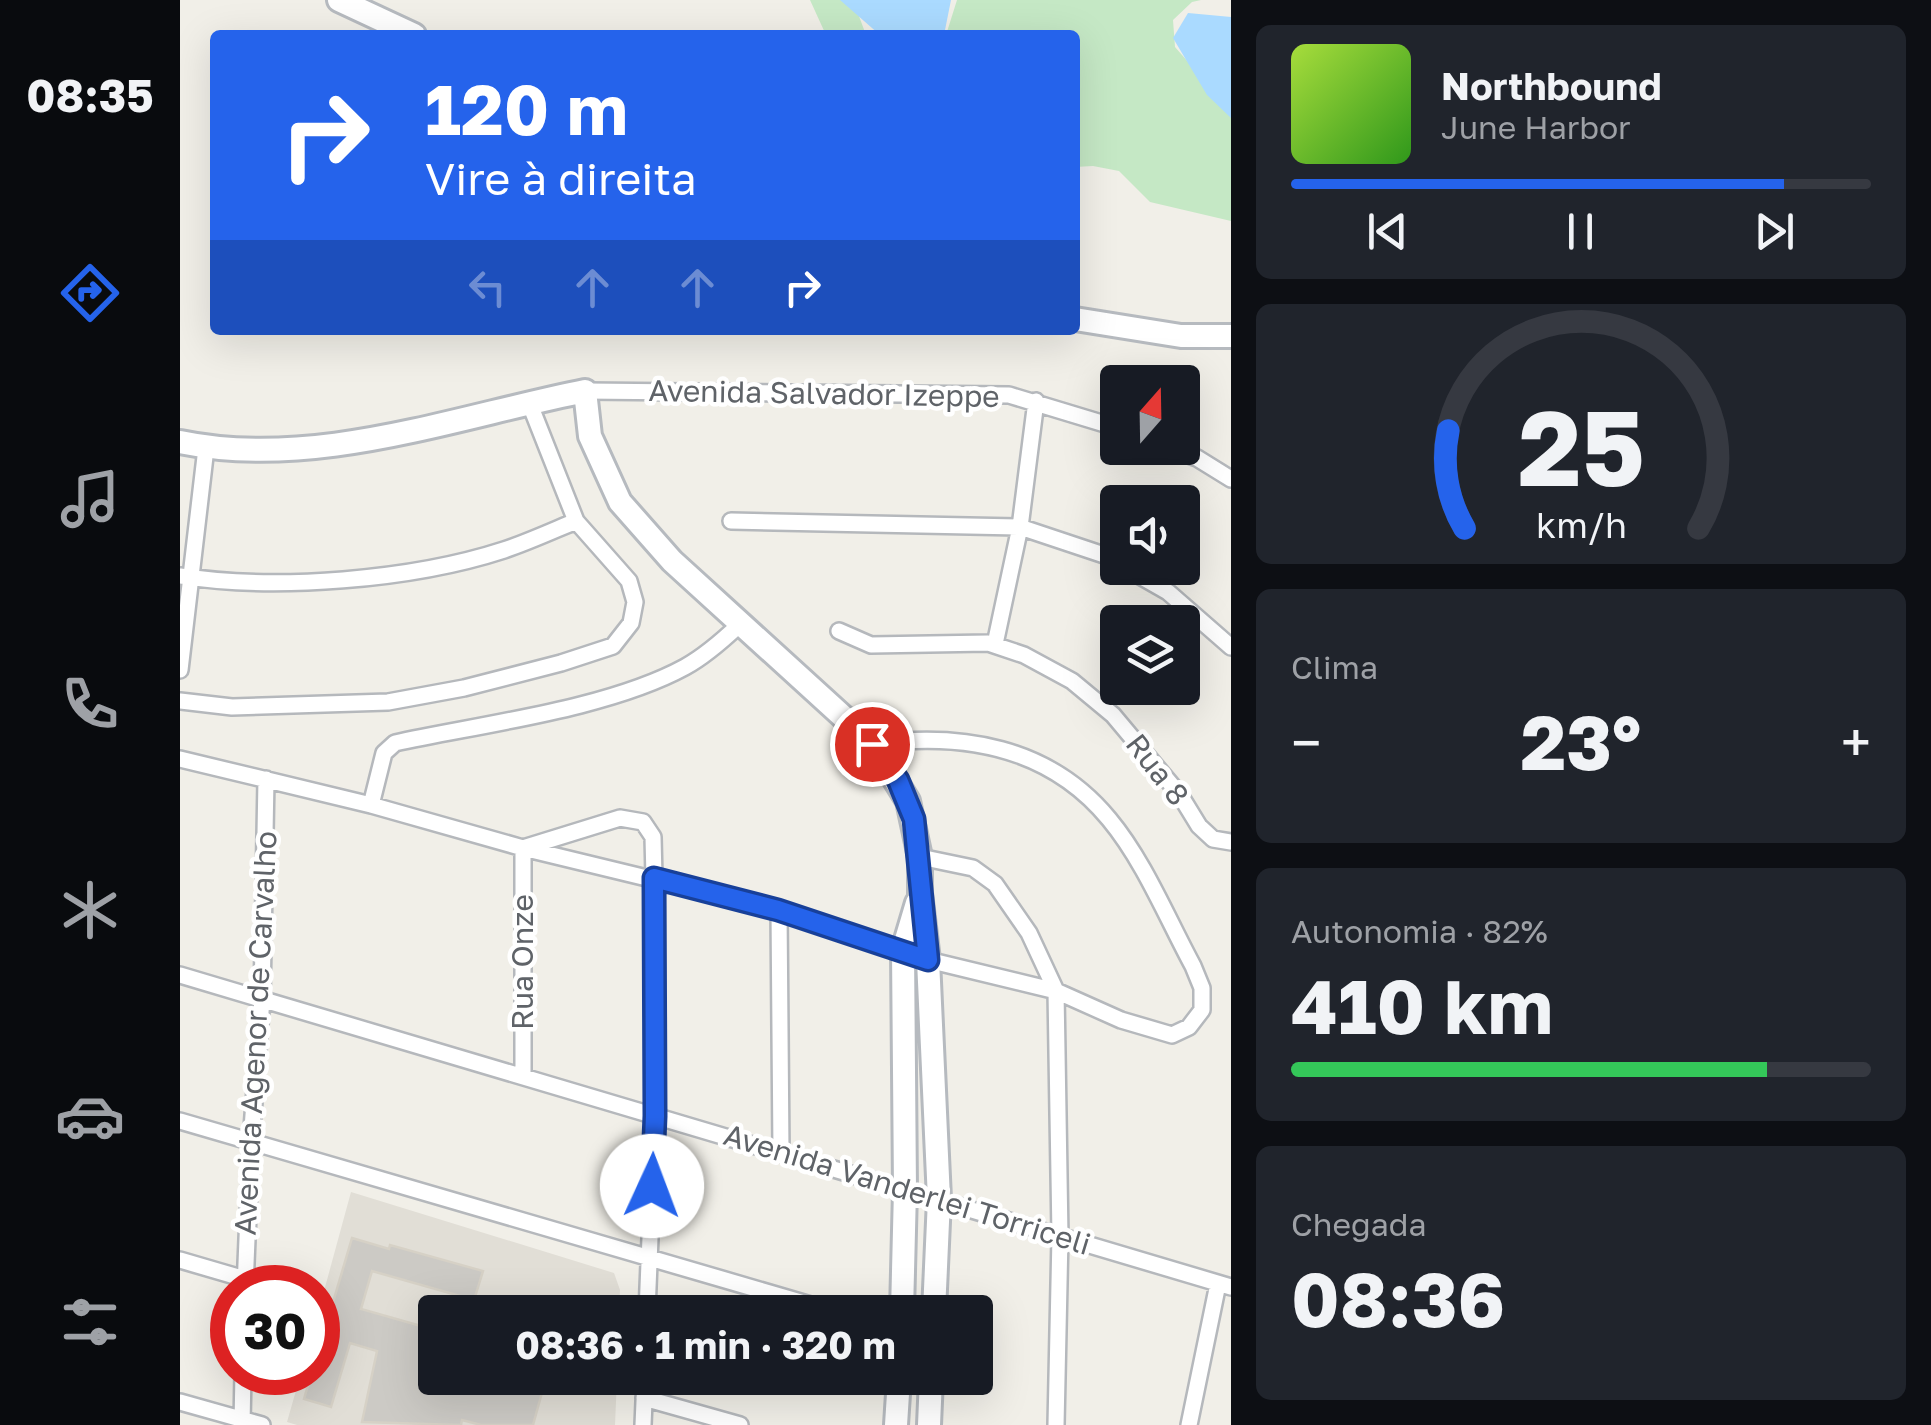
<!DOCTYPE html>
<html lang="pt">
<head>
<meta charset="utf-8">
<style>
	body { margin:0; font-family:"Golos Text",sans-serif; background:#20242c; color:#f1f3f6; height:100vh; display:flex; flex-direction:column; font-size:38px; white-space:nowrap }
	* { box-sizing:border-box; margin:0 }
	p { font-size:32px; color:#9ea1a6 }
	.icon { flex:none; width:55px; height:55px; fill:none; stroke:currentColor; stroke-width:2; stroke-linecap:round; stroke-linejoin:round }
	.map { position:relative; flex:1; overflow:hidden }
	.side { display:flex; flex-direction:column; gap:25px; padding:25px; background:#0d0f14; width:700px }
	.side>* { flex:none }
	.top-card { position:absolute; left:30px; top:30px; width:870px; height:305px; border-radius:10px; box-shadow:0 10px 40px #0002; background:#2563eb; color:#fff; overflow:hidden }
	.needle { width:65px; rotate:20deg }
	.buttons { position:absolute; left:920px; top:365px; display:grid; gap:20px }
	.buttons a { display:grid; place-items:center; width:100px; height:100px; border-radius:10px; background:#171b24; box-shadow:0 10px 40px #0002; font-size:50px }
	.speed { position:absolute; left:30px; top:1265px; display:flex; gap:20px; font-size:50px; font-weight:700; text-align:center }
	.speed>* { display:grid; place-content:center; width:130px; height:130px; border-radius:50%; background:#171b24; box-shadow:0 10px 40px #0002; line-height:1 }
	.speed .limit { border:15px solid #d22; background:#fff; color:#111 }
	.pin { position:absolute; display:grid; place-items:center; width:85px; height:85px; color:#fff; margin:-42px; border:5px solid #fff; border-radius:50%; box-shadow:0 2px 10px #0007 }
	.me { position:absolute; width:110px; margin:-55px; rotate:2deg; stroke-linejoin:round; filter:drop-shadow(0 0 8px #0008) }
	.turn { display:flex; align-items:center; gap:35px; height:210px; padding:0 50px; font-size:45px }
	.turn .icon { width:130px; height:130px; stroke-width:2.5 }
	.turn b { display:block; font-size:70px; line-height:85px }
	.lanes { display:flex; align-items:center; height:95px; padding:0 50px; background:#0003; justify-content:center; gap:50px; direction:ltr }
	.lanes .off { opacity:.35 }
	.big { font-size:75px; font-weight:700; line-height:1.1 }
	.side .widget { flex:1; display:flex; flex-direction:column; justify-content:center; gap:15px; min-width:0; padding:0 35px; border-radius:15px; background:#20242c }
	.side .dial { align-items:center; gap:0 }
	.dial svg { height:260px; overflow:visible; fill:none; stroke:#363941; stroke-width:7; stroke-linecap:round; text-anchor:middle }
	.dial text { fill:#f1f3f6; stroke:none }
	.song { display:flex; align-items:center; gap:30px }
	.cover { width:120px; height:120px; border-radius:15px; background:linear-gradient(135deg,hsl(80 70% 55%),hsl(110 70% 35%)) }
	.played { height:10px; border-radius:5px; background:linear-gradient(90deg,#2563eb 85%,#363941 85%) }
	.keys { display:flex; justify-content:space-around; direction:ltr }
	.heat { display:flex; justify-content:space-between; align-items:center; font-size:55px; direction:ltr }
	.charge { height:15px; border-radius:8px; background:linear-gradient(90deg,#34c759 82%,#363941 0) }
	.trip { position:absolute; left:238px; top:1295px; width:575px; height:100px; border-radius:10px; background:#171b24; box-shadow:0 10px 40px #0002; font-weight:700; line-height:100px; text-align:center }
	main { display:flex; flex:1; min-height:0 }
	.tabs { display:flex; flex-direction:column; width:180px; justify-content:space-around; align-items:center; background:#090b0e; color:#9ea1a6 }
	.tabs .icon { width:70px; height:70px }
	.tabs .on { color:#2563eb }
	.tabs b { font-size:45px; color:#f1f3f6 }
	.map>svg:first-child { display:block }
	.education { fill:#e1ded6 }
	.green { fill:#c5e8c5 }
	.water { fill:#aadaff }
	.building { fill:#cccac5; stroke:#d6d1c6; stroke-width:2.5 }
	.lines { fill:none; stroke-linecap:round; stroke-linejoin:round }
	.street-casing { stroke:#b5b8bc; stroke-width:20 }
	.secondary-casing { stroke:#b6babf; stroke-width:28 }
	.street { stroke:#fff; stroke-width:15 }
	.secondary { stroke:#fff; stroke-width:22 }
	.route-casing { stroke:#184099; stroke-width:25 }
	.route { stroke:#2563eb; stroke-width:18 }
	.labels { text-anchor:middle; stroke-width:9; stroke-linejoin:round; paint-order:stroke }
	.street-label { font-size:30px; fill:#5f6368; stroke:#fff }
</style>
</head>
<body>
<main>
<nav class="tabs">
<b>08:35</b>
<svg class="icon on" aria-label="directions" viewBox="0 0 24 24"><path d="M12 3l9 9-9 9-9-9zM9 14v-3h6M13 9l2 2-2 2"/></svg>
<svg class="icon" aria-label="music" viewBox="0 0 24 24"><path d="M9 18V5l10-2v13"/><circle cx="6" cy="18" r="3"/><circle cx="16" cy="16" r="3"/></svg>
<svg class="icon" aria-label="phone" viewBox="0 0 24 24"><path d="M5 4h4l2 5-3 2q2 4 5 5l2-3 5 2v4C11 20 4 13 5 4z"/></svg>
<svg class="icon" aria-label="climate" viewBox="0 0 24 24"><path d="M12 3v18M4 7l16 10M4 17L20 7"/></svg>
<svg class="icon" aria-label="car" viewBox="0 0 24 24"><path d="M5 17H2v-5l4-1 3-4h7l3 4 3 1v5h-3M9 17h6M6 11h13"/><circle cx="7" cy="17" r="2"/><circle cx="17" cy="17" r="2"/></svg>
<svg class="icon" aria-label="filters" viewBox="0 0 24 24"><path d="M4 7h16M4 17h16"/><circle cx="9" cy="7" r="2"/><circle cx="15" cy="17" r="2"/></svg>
</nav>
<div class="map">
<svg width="1051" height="1425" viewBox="0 0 1051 1425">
	<rect width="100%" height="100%" fill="#f1efe8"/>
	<path class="education" d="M171,1192L434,1273L440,1290L439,1312H255V1378H437L435,1425H117L107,1422L121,1373L138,1372V1313Z"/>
	<path class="green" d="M630,0H673L686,35H646Z
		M777,0H1021L1012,2L993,20L995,47L1051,111V221L970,202L939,171L913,166L895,167V35H766Z"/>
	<path class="water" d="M660,0H771L764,35H700Z
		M1008,13L1051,17V118L1027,95L993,38Z"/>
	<path class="building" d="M172,1238L209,1249L210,1245L303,1271L294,1300L192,1271L181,1309L255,1330V1378H271L301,1386L304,1378H366L353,1425H301L282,1420L281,1425L182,1422L197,1351L170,1343L151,1407L124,1399L132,1372H138V1353Z"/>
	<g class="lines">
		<g class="street-casing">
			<path id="street" d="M405,391L829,395L938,428
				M989,448L1017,458L1051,479
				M551,521L840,527L924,555L938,563
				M946,568L988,592L1051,647
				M0,576C95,591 232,580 324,550C348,542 372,531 396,521
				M659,631L691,645L808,643L844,655L892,681L933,715L1000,795L1019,826L1033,839L1051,842
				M815,644L840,527L856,401
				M0,670L26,448
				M0,701L52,707L208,702L284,688L381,663L433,646L451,623L455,602L449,581L396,521L349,402
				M0,759L191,805L343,848L599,910L748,960L876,991L941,1020L992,1035L1009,1027L1022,1010V988L1013,966C987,918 964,861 929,819C869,746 781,732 693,744
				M191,805L204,753L215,743C302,724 428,709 505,667C525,656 542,641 559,625
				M740,857L793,868L815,884L849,933L876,991L880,1236L876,1425
				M599,910L601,1152
				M0,975L1051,1287
				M343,1076V848L440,818L463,822L473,837L474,878L475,1115L467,1312
				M0,1121L655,1312
				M0,1260L65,1279
				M65,1288L71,1141L82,999L86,779
				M464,1398L560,1425
				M0,1402L82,1425
				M62,1425L63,1372
				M463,1425L465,1378
				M1009,1425L1038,1284"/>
		</g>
		<g class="secondary-casing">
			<path id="secondary" d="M159,0L234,35
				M895,319L1001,336H1051
				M0,442C133,470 275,417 405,391L410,436L440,502L492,561L693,744L728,801L740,857V893L748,960L759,1199L754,1312
				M722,1312L725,1190L723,950L737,903
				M716,1425L719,1378
				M749,1425L751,1378"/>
		</g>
		<use href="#street" class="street"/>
		<use href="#secondary" class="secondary"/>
	</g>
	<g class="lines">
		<g class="route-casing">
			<path id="route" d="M472,1186L475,1116L474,878L598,910L748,960L734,819L718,780L692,744"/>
		</g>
		<use href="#route" class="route"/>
	</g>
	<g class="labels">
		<g class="street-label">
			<text transform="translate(644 394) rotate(1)" y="10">Avenida Salvador Izeppe</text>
			<text transform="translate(977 770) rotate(52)" y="10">Rua 8</text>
			<text transform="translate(343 962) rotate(-90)" y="10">Rua Onze</text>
			<text transform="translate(76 1033) rotate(-87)" y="10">Avenida Agenor de Carvalho</text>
			<text transform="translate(727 1190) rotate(17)" y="10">Avenida Vanderlei Torriceli</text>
		</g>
	</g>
</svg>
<div class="buttons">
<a><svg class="needle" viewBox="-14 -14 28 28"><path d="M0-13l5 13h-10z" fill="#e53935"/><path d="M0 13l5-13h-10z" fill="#9ea1a6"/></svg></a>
<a><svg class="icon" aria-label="sound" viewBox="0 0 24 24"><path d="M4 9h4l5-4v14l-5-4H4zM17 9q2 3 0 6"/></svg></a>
<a><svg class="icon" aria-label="layers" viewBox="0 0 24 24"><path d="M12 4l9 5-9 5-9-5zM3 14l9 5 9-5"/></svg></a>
</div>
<div class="speed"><div class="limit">30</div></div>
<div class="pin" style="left:692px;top:744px;background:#d93025"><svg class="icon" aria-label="arrive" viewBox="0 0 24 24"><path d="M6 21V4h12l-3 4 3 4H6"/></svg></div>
<svg class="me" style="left:472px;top:1186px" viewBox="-20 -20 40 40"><circle r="19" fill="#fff"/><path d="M0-13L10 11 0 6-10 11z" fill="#2563eb"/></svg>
<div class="trip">08:36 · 1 min · 320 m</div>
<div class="top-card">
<div class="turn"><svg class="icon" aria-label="right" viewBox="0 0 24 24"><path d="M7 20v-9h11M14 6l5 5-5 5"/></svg><div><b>120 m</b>Vire à direita</div></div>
<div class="lanes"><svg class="icon off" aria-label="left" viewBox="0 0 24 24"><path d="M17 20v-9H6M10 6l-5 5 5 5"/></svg><svg class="icon off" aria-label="ahead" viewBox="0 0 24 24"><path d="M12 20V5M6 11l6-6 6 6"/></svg><svg class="icon off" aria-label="ahead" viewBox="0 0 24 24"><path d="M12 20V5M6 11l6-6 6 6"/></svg><svg class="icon" aria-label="right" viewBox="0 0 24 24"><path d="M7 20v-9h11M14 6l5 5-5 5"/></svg></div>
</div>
</div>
<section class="side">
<div class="widget">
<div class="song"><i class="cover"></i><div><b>Northbound</b><p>June Harbor</p></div></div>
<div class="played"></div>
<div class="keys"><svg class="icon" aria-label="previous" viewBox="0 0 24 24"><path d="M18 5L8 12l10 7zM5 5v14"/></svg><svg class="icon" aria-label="pause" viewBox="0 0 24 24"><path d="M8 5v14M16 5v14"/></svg><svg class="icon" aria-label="next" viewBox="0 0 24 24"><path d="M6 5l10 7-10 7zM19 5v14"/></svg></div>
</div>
<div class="widget dial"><svg viewBox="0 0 100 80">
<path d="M14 69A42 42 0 1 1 86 69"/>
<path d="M14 69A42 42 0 0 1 9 39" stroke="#2563eb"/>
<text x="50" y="56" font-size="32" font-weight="700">25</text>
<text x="50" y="72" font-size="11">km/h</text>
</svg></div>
<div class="widget"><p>Clima</p>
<div class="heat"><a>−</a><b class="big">23°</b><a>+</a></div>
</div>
<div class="widget"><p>Autonomia · 82%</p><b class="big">410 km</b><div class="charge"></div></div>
<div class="widget"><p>Chegada</p><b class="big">08:36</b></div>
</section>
</main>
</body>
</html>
